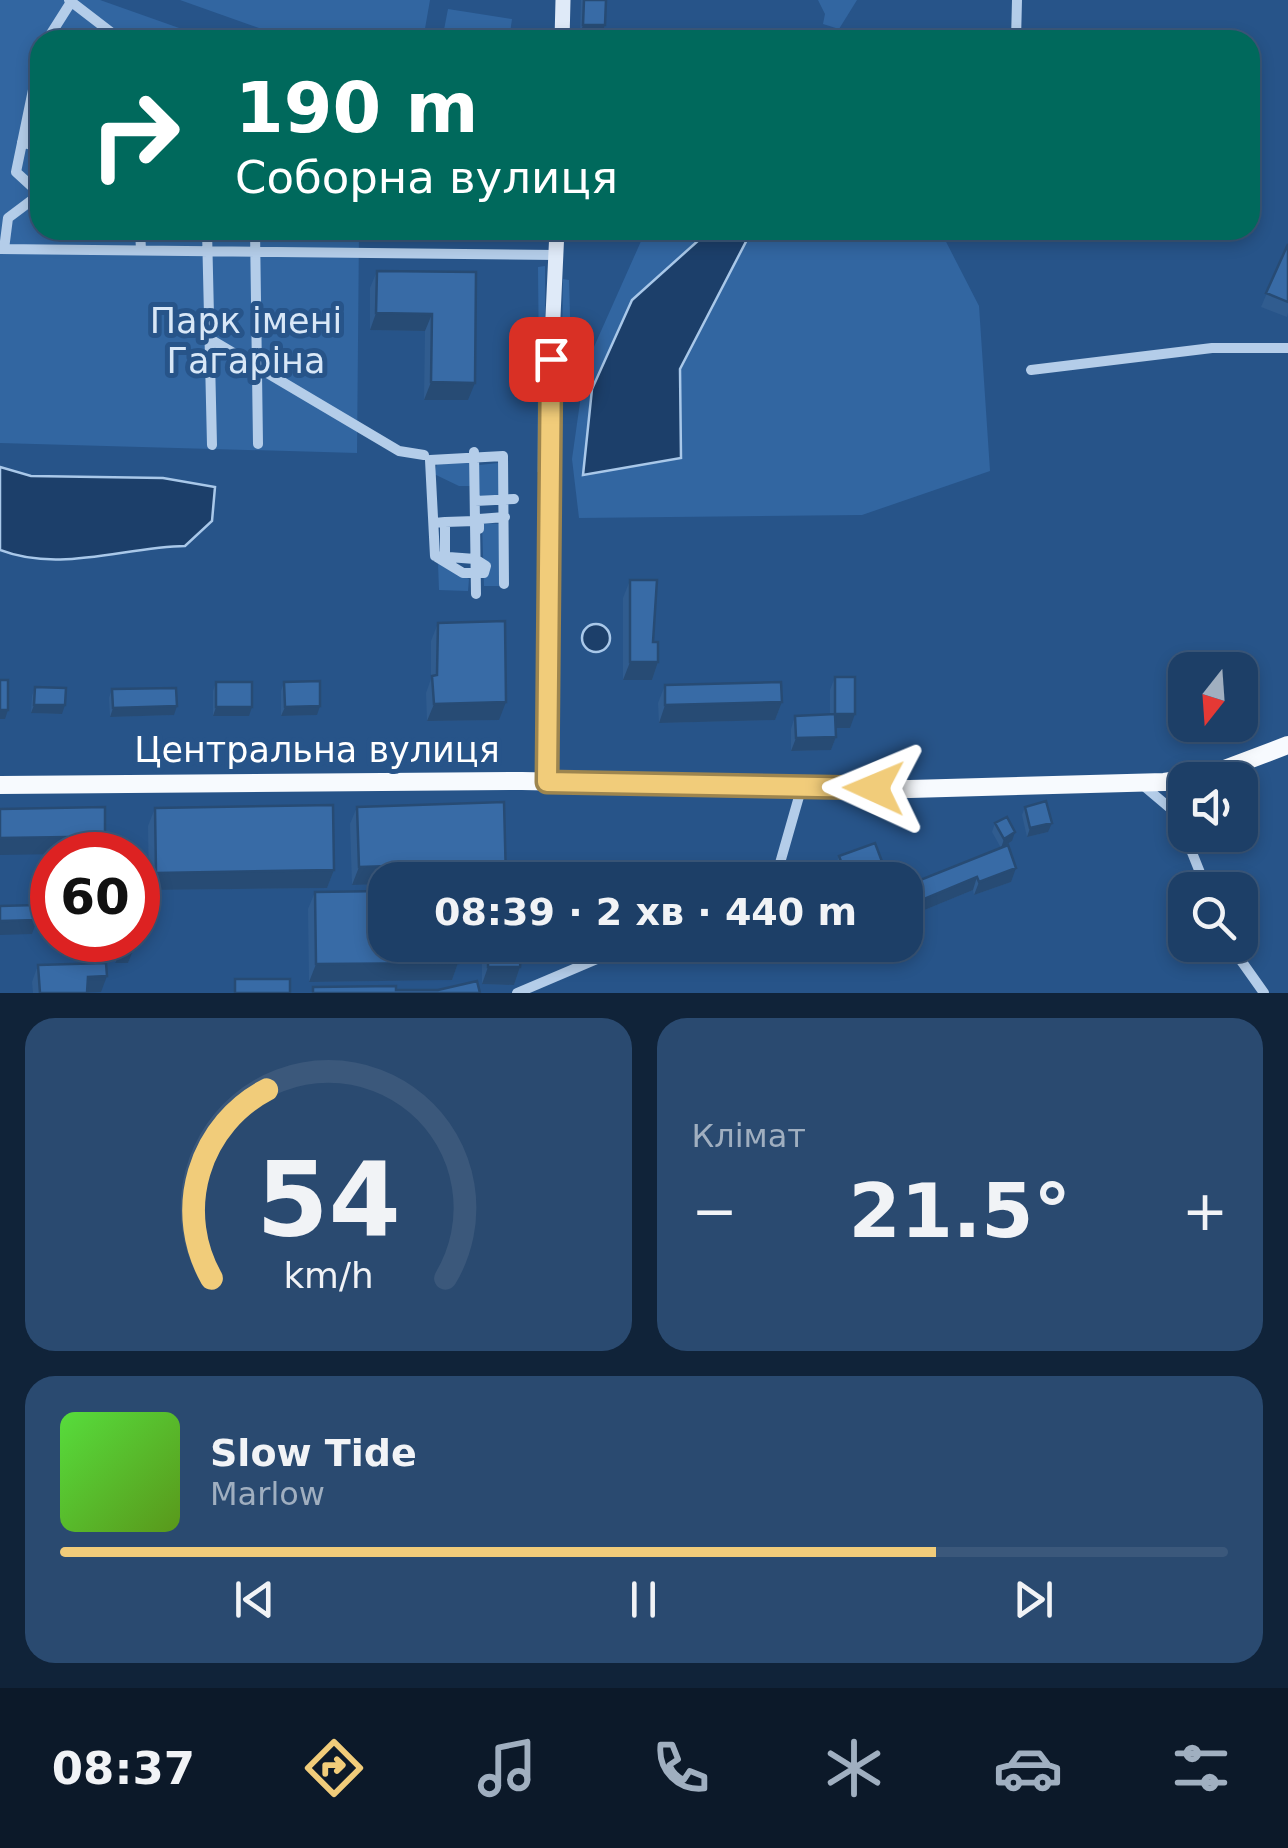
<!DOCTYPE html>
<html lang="uk">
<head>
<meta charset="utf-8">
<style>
	body { margin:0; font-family:"DejaVu Sans",sans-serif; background:#2a4a70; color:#f1f3f6; height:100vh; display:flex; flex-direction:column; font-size:38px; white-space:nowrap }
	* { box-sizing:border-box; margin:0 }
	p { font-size:32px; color:#a0afc0 }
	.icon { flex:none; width:55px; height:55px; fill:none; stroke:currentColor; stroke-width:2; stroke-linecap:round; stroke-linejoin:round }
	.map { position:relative; height:993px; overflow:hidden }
	.panel { display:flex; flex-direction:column; gap:25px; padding:25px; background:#102339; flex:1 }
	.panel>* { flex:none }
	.hud { position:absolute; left:30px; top:30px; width:1230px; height:210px; border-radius:30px; box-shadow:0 5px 15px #0003,0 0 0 2px #3b587b; background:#00695c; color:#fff; overflow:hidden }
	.needle { width:65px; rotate:197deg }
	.fabs { position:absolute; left:1168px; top:652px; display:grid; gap:20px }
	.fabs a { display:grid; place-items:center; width:90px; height:90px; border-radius:20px; background:#1d3f67; box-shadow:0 5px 15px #0003,0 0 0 2px #3b587b; font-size:50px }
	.speed { position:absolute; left:30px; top:832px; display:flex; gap:20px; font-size:50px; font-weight:700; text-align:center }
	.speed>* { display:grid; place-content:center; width:130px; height:130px; border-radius:50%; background:#1d3f67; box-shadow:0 5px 15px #0003,0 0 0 2px #3b587b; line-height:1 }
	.speed .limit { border:15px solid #d22; background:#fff; color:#111 }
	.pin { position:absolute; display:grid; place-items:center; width:85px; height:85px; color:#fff; margin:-42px; border-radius:20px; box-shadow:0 5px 15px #0006 }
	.me { position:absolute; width:110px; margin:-55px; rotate:271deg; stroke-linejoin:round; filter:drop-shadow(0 0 8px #0008) }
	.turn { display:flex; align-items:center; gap:35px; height:210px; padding:0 40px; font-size:45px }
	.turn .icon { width:130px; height:130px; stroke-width:2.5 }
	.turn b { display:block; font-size:70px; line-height:85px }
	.big { font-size:75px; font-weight:800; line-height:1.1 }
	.panel .tile { flex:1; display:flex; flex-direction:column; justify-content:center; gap:15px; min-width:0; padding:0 35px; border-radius:30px; background:#2a4a70 }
	.panel .dial { align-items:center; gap:0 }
	.dial svg { height:260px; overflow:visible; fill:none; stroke:#3b587b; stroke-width:7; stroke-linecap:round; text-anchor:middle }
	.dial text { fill:#f1f3f6; stroke:none }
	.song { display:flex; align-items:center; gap:30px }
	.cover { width:120px; height:120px; border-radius:15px; background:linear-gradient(135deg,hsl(110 70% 55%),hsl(90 70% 35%)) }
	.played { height:10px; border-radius:5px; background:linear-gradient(90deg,#f1cc7a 75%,#3b587b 75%) }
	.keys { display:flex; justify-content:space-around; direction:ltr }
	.heat { display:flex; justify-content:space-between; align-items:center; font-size:55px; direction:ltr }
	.panel .tiles { flex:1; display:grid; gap:25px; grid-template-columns:1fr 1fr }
	.tile:last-child { grid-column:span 2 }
	.trip { position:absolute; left:368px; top:862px; width:555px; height:100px; border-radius:30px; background:#1d3f67; box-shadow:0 5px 15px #0003,0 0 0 2px #3b587b; font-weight:800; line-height:100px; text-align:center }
	.tabs { display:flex; height:160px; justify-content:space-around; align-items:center; background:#0c1929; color:#a0afc0 }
	.tabs .icon { width:70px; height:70px }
	.tabs .current { color:#f1cc7a }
	.tabs b { font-size:45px; color:#f1f3f6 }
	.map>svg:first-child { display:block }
	.green { fill:#3266a1 }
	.water { fill:#1c3f6a; stroke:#a9c8e9; stroke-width:2.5 }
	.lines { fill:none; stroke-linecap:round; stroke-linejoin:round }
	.street { stroke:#b4cde9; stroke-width:10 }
	.secondary { stroke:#dfeaf8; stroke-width:15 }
	.primary { stroke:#f7fafe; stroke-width:18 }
	.wall { fill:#305c8f }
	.shaded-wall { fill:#274b74 }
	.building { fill:#386ba6; stroke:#274b74; stroke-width:2.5 }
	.route-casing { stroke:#9d854f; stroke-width:25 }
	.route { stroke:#f1cc7a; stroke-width:18 }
	.labels { text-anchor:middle; stroke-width:10; stroke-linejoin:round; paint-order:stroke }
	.park-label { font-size:35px; fill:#d8e7f7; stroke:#275489 }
	.street-label { font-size:35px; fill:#fff; stroke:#275489 }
</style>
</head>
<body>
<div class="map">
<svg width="1288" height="993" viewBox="0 0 1288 993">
	<rect width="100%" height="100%" fill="#275489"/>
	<path class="green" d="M0,0H100L213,40H40V230H359L357,453L0,443Z
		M180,0H430L423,40H293Z
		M818,0H857L839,29L823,24L825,14Z
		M448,9L512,19L509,40H442Z
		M646,230H710L632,300L681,458L680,369L752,230H940L979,306L990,471L862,515L579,518L572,459L585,367Z
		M545,266V366H539L538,267Z
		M563,279L569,280L571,351L562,350Z
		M538,381H545L546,474L537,472Z
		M472,462L471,486H459L434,474L437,464Z
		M498,463L500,495L479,496V465Z
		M482,523L501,524V586H484Z
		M438,563L469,579L468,591L439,590Z"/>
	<path class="water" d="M710,230H752L680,369L681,458L583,475L592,389L632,300Z
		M0,467L31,476L163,478L215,487L212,521L185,546C124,547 59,573 0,550Z
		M582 638a14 14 0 1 1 28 0a14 14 0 1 1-28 0Z"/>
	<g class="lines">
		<path class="street" d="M69,0L121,40
			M47,40L71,2
			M1016,40L1017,0
			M40,56L16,172L40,194
			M22,142L40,148
			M140,230L141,250
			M207,230L212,445
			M255,230L258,444
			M1012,234V230
			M0,249L556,255
			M4,249L8,218L40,194
			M210,339L399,451L424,455
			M1031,370L1212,348H1288
			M474,452L476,594
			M475,501L514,499
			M445,522L475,521
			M434,523L445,522V557
			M479,529V519L505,517
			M435,556L475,559L486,566L484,573H463L435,556L430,460L503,456L504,584
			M1145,787L1177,814L1185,834
			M1177,814L1185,783
			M1185,835L1207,890
			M756,880L780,863L802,786
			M1230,945L1264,993
			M517,993L630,945"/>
		<path class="secondary" d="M562,40L563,0
			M547,781L551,359L557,230"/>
		<path class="primary" d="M0,785L522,781L910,789L1164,782L1206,776L1288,745"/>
	</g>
	<path class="wall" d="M581,0H606L605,25L602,34H580Z
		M1288,244V313L1287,317L1261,307Z
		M377,271L476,272L468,400H424L425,331L370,330V288Z
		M630,580L653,642L658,662L652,680H623V598Z
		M438,623L499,720L427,721L426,693L431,679V641Z
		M835,677L850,728H836V737L831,750L791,751V729L795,716L830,715V690Z
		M216,682L249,716H213V691Z
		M284,682L317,715L281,716V691Z
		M665,685L782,702L775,720L659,723L658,703Z
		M35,687L62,714L31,713L32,696Z
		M112,689L174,715L110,717L109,698Z
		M504,802L506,880H385V884L352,885L350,824L357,807Z
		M1025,807L1048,832L1027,837L1022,815Z
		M155,808L334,870L327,888L149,890L148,826Z
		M0,809L105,855H61Z
		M995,823L1012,841L1001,848L1011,882L974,895L973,890L905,918V886L1001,848L992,832Z
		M839,856L889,880H839L834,869Z
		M315,892L458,963L452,980L309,982L308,909Z
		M61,940H135V946L128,963H115V955H61Z
		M482,945H522L520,967L514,985L482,984Z
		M38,965L101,992L33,993L32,982Z"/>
	<path class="shaded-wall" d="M583,25H605L602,34H580Z
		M376,313L432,314L425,331L370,330Z
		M431,382L475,383L468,400H424Z
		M630,662H658L652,680H623Z
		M506,702L499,720L427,721L434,704Z
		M782,702L775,720L659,723L665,705Z
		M34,705H65L62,714L31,713Z
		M177,706L174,715L110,717L113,708Z
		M320,706L317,715L281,716L285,707Z
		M216,707H252L249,716H213Z
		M0,710H8L5,719H0Z
		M835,714H855L850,728H830Z
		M836,737L831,750L791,751L796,738Z
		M1052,823L1048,832L1027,837L1030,828Z
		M1015,832L1012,841L1001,848L1004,839Z
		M67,837L61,854L0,855V838Z
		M483,863L477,880H385V884L352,885L359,867Z
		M1016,868L1011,882L974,895L979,882Z
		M334,870L327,888L149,890L156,873Z
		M977,877L973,890L905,918V907Z
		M37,920L32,934L0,935V921Z
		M67,940H121L115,955H61Z
		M122,946H135L128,963H115Z
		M458,963L452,980L309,982L316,964Z
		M488,967H520L514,985L482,984Z
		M107,976L101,992L82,993L88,977Z"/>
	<path class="building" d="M584,0H606L605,25H583Z
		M1288,244V302L1266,293Z
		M377,271L476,272L475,383L431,382L432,314L376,313Z
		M630,580H657L653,642H658V662H630Z
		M505,621L506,702L434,704L432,676L437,675L438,623Z
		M835,677H855V714H835Z
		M0,680H8V710H0Z
		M320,681V706L285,707L284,682Z
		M216,682H252V707H216Z
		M781,682L782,702L665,705V685Z
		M35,687L66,688L65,705H34Z
		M176,688L177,706L113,708L112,689Z
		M835,714L836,737L796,738L795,716Z
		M1046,801L1052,823L1030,828L1025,807Z
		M504,802L506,880H484L483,863L359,867L357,807Z
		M333,805L334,870L156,873L155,808Z
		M105,807V855H67V837L0,838V809Z
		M1007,817L1015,832L1004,839L995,823Z
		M875,843L889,880H848L839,856Z
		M1008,845L1016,868L979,882L977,877L905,907V886Z
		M385,891V945H458V963L316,964L315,892Z
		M36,905L37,920L0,921V906Z
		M122,940H135V946H122Z
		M488,945H522L520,967H488Z
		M106,963L107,976L88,977L87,993H40L38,965Z
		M235,979H290V993H235Z
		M477,981L480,993H313V987L396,986V990H438Z"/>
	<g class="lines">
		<g class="route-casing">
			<path id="route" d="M551,359L547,782L874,788"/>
		</g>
		<use href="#route" class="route"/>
	</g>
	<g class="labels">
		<g class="park-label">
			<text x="246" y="333">Парк імені<tspan x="246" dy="40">Гагаріна</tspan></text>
		</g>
		<g class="street-label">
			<text x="317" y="762">Центральна вулиця</text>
		</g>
	</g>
</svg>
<div class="fabs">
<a><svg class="needle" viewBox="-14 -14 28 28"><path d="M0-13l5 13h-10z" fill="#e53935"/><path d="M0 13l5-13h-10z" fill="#a0afc0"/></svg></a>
<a><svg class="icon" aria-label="sound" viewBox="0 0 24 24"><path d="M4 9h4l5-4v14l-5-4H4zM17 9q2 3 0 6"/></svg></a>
<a><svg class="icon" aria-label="search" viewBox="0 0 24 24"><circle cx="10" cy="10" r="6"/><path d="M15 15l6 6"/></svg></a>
</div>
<div class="speed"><div class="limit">60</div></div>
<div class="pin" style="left:551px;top:359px;background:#d93025"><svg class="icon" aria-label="arrive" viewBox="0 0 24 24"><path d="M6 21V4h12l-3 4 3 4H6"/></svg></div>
<svg class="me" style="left:874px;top:788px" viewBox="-20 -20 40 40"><path d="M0-17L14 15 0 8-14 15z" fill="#f1cc7a" stroke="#fff" stroke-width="4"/></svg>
<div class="trip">08:39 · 2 хв · 440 m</div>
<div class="hud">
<div class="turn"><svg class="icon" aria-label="right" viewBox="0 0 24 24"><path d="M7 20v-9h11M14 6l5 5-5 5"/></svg><div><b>190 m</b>Соборна вулиця</div></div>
</div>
</div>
<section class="panel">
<div class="tiles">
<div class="tile dial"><svg viewBox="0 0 100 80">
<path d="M14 69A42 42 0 1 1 86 69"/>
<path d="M14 69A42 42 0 0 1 31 11" stroke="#f1cc7a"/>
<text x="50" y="56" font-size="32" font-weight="700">54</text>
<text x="50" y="72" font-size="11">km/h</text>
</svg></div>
<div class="tile"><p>Клімат</p>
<div class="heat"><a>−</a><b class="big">21.5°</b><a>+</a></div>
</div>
<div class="tile">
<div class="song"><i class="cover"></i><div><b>Slow Tide</b><p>Marlow</p></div></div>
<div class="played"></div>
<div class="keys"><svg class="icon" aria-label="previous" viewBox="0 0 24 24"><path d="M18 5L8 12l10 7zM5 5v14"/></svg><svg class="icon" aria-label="pause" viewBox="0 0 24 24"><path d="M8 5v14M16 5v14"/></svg><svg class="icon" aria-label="next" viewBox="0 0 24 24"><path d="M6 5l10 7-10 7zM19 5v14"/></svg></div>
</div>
</div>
</section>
<nav class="tabs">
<b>08:37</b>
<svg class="icon current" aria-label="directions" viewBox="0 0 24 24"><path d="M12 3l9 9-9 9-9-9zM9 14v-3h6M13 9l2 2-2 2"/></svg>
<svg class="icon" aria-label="music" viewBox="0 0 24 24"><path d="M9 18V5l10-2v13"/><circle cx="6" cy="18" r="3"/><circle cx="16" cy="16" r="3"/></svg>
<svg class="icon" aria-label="phone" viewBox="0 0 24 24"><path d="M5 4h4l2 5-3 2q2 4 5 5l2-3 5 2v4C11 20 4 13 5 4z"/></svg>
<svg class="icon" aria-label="climate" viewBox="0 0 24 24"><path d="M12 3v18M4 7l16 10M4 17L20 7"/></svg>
<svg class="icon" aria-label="car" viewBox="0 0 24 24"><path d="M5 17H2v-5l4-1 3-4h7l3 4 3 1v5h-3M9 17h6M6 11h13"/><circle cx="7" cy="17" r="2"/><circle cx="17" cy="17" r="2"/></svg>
<svg class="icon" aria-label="filters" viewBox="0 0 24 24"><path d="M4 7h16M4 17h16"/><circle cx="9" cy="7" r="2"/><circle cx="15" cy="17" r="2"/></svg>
</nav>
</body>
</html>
